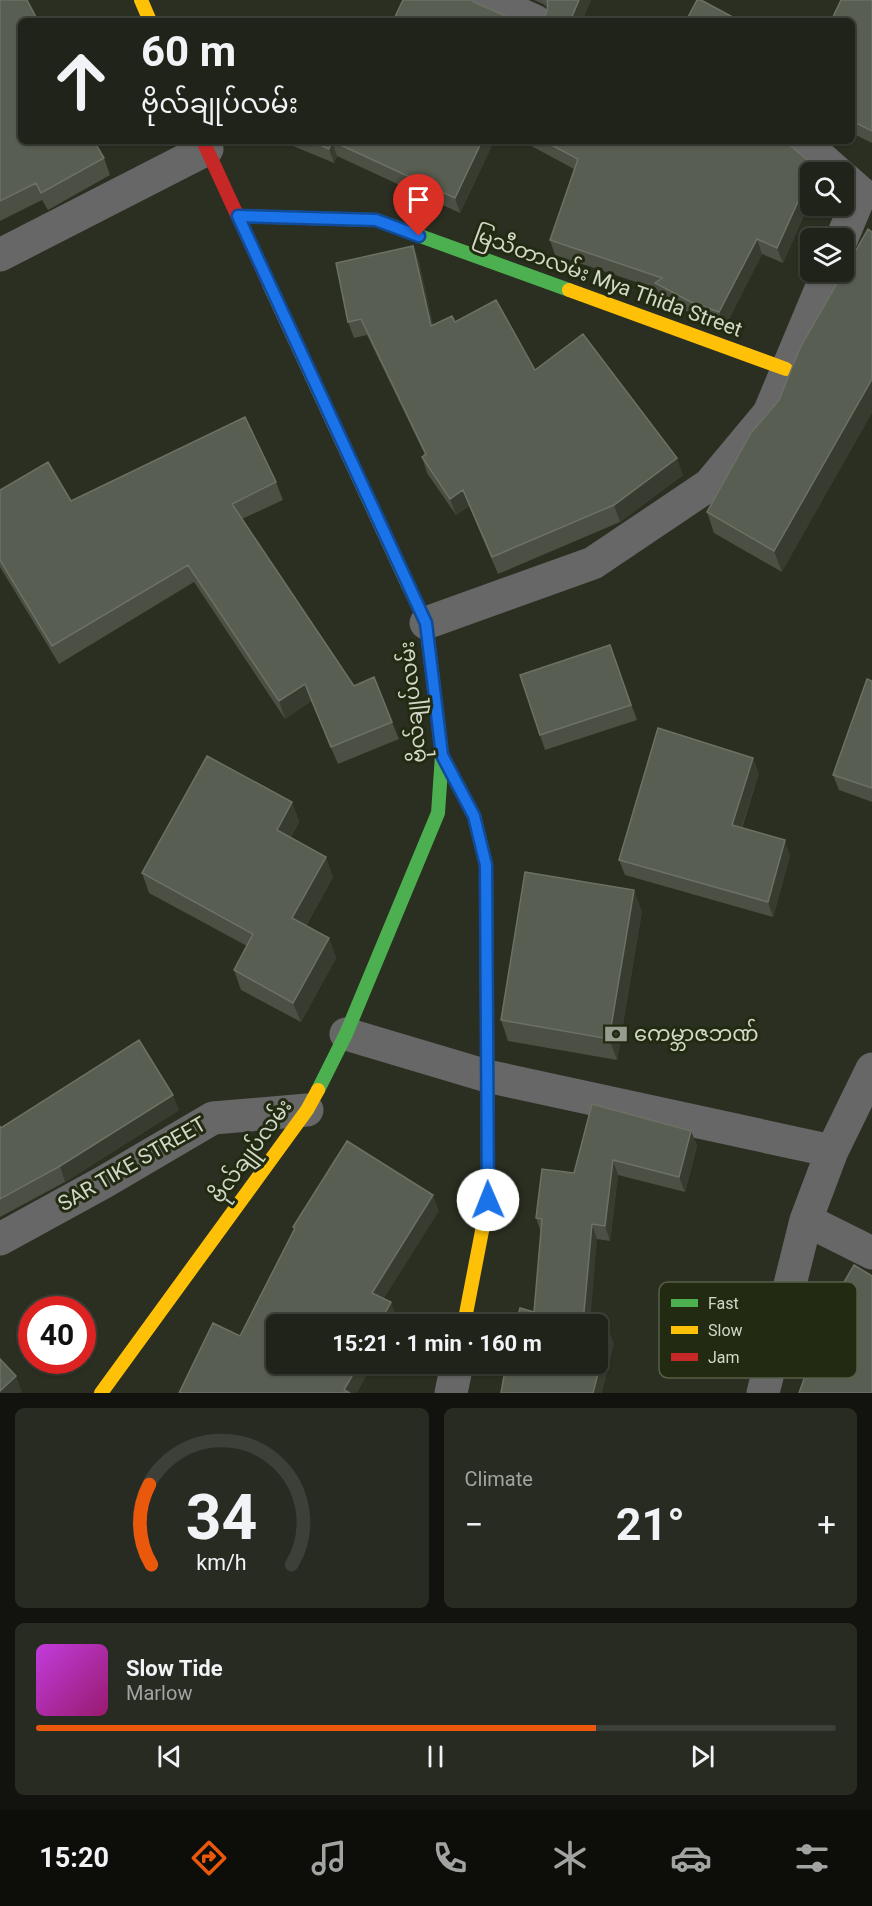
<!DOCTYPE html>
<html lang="en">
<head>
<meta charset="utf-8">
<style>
	body { margin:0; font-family:Roboto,"Noto Sans Myanmar",sans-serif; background:#282b22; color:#f1f3f6; height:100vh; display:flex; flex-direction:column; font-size:22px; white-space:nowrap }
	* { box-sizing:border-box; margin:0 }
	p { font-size:20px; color:#a2a4a2 }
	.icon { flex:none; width:33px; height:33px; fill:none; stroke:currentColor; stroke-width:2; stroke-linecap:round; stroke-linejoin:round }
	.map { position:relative; height:1393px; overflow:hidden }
	.details { display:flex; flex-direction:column; gap:15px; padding:15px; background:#12130e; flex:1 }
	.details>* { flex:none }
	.top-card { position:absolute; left:18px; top:18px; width:837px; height:126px; border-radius:9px; box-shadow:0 2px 4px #0004,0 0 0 2px #3d4038; background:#202319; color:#f1f3f6; overflow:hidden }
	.controls { position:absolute; left:800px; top:162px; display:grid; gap:12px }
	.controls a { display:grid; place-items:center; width:54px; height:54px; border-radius:9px; background:#202319; box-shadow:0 2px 4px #0004,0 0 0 2px #3d4038; font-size:30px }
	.speed { position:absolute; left:18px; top:1296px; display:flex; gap:12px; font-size:30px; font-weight:700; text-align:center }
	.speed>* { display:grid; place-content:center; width:78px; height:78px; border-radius:50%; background:#202319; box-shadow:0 2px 4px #0004,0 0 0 2px #3d4038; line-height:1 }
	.speed .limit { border:9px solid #d22; background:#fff; color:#111 }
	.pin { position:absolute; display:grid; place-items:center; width:51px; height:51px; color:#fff; margin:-62px -26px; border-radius:50% 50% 50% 0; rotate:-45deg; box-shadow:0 0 6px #0007 }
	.pin .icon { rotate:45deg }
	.me { position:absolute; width:66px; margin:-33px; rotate:359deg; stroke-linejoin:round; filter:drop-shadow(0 0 4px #0008) }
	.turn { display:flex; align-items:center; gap:21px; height:126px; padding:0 24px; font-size:27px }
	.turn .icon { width:78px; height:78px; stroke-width:2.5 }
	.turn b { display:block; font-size:42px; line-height:51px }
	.big { font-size:45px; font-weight:700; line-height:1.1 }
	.details .card { flex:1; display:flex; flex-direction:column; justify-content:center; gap:9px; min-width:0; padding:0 21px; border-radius:9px; background:#282b22 }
	.details .dial { align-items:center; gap:0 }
	.dial svg { height:156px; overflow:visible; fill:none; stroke:#3d4038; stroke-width:7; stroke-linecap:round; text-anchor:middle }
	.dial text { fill:#f1f3f6; stroke:none }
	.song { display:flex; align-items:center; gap:18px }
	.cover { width:72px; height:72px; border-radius:9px; background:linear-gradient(135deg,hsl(290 70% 55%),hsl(320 70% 35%)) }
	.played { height:6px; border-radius:3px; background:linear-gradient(90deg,#ea580c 70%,#3d4038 70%) }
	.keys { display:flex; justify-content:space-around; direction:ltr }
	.heat { display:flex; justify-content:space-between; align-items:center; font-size:33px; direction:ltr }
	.details .tiles { flex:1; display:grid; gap:15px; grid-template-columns:1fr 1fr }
	.card:last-child { grid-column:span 2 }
	.trip { position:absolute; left:266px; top:1314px; width:342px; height:60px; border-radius:9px; background:#202319; box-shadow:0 2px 4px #0004,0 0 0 2px #3d4038; font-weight:700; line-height:60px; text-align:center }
	.menu { display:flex; height:96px; justify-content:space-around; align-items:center; background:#0d0e0a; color:#a2a4a2 }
	.menu .icon { width:42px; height:42px }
	.menu .current { color:#ea580c }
	.menu b { font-size:27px; color:#f1f3f6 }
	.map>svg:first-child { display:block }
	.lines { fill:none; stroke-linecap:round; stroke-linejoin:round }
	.street { stroke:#676767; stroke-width:33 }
	.fast { stroke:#4caf50; stroke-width:14 }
	.slow { stroke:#ffc107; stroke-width:14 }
	.jam { stroke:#c62828; stroke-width:14 }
	.wall { fill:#4b4f44 }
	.shaded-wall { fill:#383c30 }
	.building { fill:#595e52; stroke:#6c7165; stroke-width:1.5 }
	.route-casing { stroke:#114b97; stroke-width:15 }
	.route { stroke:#1a73e8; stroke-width:10 }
	.labels { text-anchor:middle; stroke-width:6; stroke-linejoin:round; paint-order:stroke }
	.street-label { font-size:21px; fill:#d1d8c8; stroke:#222b11 }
	.poi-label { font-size:21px; fill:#d1d8c8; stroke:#222b11; text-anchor:start }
	.key { fill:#222b11; stroke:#575f48; stroke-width:1.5 }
	.key-label { font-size:16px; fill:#d1d8c8 }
</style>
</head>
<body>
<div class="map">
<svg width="872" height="1393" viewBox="0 0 872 1393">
	<rect width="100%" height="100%" fill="#2a2f21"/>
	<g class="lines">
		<path class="street" d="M488,0L535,21
			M802,141L837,172
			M842,238L861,193L843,177
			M0,255L207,149
			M426,623L593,563L709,485L769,413L828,272
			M346,1034L487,1076L832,1151
			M806,1220L872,1253
			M0,1239L104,1182L213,1118L307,1110
			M451,1393L457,1364
			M763,1393L806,1220L832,1151L872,1069"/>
		<path class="fast" d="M238,216L376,220L569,290
			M442,755L474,816L486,865L488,1175
			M318,1090L346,1034L438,813L442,755L426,623L408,585"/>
		<path class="slow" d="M141,0L150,21
			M269,284L408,585
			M569,290L786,369
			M464,1324L488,1200V1175
			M101,1393L307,1110L318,1090"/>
		<path class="jam" d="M203,141L269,284"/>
	</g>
	<path class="wall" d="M0,0L21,21L104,158L110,175L48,210L42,200L0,221Z
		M534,0H591L582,21L546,14L548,8L543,4Z
		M872,0V143L852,133V21Z
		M281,141H494L460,213L337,156L334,163Z
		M522,141H785L810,172V201L783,263L762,254L725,327L696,316L660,298L657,289L555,255L550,240L574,169Z
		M413,246L419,262L433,325L455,322L535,370L683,475L620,522L498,574L469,506L456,515L427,473L422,457L425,455L367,335L354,338L348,322Z
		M751,433L782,572L714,533L707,512Z
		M276,482L283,500L242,519L354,686L392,722L399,739L338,764L311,701L285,719L194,582L59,664L0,567V490L71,501Z
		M610,645L637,720L545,750L540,735Z
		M872,681V802L839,790L833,775Z
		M759,773L742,828L790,856L773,917L625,875L619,860Z
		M292,802L299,822L291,837L333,877L306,926L329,938L336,958L301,1022L241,990L234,970L247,946L149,893L142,873Z
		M642,911L617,1060L508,1041L501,1020Z
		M179,1110L65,1182L0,1217V1126L1,1128Z
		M691,1131L697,1146L685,1192L618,1175L610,1241L597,1239L534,1312L541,1232L536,1218L574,1173Z"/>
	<path class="shaded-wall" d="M579,0H591L582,21H570Z
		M332,141L337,156L334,163L329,149Z
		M482,141H494L460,213L455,198Z
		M814,166L816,172H811Z
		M810,175V201L783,263L777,248Z
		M757,239L762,254L725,327L719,312Z
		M413,246L419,262L437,343L431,326Z
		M872,379V413L782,572L774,551Z
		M677,458L683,475L620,522L614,505Z
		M463,490L469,506L456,515L450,499Z
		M305,684L311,701L285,719L279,701Z
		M753,758L759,773L737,841L732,825Z
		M292,802L299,822L284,850L277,830Z
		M785,840L790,856L773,917L768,902Z
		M326,857L333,877L299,938L292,918Z
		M634,890L642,911L617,1060L609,1039Z
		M329,938L336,958L301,1022L293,1003Z
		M173,1095L179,1110L65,1182L60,1166Z
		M691,1131L697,1146L685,1192L679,1177Z
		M613,1160L618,1175L610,1241L605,1226Z
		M433,1195L439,1211L378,1308L372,1293Z
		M592,1224L597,1239L590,1324H583Z
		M391,1302L397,1318L393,1324H379Z
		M609,1330L614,1344L602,1393H593Z
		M359,1364H373L357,1393H345L344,1390Z
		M16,1376L22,1392L20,1393H0V1391Z"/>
	<path class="building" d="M0,0H27L38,21H21V141H94L104,158L41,193L36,183L0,201Z
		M403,0H472L474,2L517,21H393Z
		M547,0H579L570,21H541L546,14L548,5Z
		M697,0H701L740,21H686Z
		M841,0H872V131L852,121V21H831Z
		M311,141H332L329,149Z
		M332,141H482L455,198Z
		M544,141H785L814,166L811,172H810V175L777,248L757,239L719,312L691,302L655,283L662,278L550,240L578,159Z
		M868,229L872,232V379L774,551L707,512L751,433L779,400L800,348Z
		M413,246L431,326L452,316L455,322L496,300L535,370L583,334L677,458L614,505L492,557L463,490L450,499L422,457L426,454L361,319L348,322L336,263Z
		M245,417L276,482L232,504L354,686L374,677L392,722L331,747L305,684L279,701L188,565L52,646L0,560V490L48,462L71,501Z
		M610,645L631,705L540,735L520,675Z
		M867,679L872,681V788L833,775Z
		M658,728L753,758L732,825L785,840L768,902L619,860Z
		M207,756L292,802L277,830L326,857L292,918L329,938L293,1003L234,970L253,934L142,873Z
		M525,872L634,890L609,1039L501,1020Z
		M139,1040L173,1095L60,1166L0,1199V1126L1,1128Z
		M592,1104L691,1131L679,1177L613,1160L605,1226L592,1224L583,1323L587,1324H516L520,1308L534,1312L542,1219L536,1218L542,1169L574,1173Z
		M347,1141L433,1195L372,1293L391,1302L379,1324H276V1364H359L344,1390L350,1393H179L213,1323L240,1336L295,1228L293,1227Z
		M854,1265L872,1276V1393H799L812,1357L808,1355L822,1306L829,1308Z
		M597,1327L609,1330L593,1393H501L506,1364H597Z
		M0,1359L16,1376L0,1391Z"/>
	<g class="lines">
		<g class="route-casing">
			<path id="route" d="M419,236L376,220L238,216L426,623L442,755L474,816L486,865L488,1200"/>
		</g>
		<use href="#route" class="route"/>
	</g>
	<defs>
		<g id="bank-bare" transform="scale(1.8)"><path d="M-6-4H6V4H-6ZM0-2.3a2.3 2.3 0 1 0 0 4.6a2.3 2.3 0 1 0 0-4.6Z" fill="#979d8e" stroke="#222b11" stroke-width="2.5" paint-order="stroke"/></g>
	</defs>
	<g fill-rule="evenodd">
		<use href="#bank-bare" x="616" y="1034"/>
	</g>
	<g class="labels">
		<g class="street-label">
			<text transform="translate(608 282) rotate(20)" y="7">မြသီတာလမ်း Mya Thida Street</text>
			<text transform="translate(413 702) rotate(-96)" y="7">ဗိုလ်ချုပ်လမ်း</text>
			<text transform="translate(251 1151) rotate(-54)" y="7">ဗိုလ်ချုပ်လမ်း</text>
			<text transform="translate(132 1164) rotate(-30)" y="7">SAR TIKE STREET</text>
		</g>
		<g class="poi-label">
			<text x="634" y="1041">ကေမ္ဘာဇဘဏ်</text>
		</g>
	</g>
	<rect x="659" y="1282" width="198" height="96" rx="9" class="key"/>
	<rect x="671" y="1299" width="27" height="8" fill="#4caf50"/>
	<rect x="671" y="1326" width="27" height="8" fill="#ffc107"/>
	<rect x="671" y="1353" width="27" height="8" fill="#c62828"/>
	<g class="key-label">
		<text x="708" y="1309">Fast</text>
		<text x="708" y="1336">Slow</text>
		<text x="708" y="1363">Jam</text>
	</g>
</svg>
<div class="controls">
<a><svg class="icon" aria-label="search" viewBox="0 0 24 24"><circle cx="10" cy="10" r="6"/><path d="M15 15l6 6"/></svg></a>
<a><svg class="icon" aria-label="layers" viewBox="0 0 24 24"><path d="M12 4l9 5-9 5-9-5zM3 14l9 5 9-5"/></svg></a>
</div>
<div class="speed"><div class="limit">40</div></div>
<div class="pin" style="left:419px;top:236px;background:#d93025"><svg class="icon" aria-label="arrive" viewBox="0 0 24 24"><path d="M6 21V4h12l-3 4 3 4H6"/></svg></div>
<svg class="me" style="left:488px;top:1200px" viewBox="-20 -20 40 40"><circle r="19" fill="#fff"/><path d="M0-13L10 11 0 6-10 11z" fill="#1a73e8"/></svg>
<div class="trip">15:21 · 1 min · 160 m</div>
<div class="top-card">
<div class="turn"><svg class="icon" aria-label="ahead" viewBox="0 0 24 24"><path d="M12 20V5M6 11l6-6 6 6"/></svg><div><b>60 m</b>ဗိုလ်ချုပ်လမ်း</div></div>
</div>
</div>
<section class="details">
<div class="tiles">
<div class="card dial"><svg viewBox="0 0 100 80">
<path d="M14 69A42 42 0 1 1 86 69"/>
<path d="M14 69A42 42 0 0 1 13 28" stroke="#ea580c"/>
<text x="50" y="56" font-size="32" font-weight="700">34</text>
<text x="50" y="72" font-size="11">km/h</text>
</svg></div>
<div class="card"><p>Climate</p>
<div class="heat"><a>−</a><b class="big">21°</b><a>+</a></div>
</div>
<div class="card">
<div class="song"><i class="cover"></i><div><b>Slow Tide</b><p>Marlow</p></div></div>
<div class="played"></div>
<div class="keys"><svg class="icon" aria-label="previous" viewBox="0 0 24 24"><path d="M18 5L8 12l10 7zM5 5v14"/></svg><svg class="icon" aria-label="pause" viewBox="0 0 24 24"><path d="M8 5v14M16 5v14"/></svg><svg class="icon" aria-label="next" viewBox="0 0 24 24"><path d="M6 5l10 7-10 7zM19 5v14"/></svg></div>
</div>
</div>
</section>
<nav class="menu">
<b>15:20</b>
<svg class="icon current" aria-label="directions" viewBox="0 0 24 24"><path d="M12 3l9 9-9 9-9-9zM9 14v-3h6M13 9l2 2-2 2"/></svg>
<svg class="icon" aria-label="music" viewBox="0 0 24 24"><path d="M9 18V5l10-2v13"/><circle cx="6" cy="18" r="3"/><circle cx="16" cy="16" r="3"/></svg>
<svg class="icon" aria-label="phone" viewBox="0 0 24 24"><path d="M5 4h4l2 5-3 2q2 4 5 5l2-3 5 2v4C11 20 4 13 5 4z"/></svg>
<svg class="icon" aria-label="climate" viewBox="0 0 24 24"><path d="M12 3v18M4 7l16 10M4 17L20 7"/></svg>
<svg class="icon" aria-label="car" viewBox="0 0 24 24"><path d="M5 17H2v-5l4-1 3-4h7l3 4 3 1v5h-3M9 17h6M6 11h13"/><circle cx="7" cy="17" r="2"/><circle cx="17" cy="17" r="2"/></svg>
<svg class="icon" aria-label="filters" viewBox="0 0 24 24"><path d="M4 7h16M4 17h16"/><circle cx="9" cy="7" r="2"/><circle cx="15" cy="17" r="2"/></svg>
</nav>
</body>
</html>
